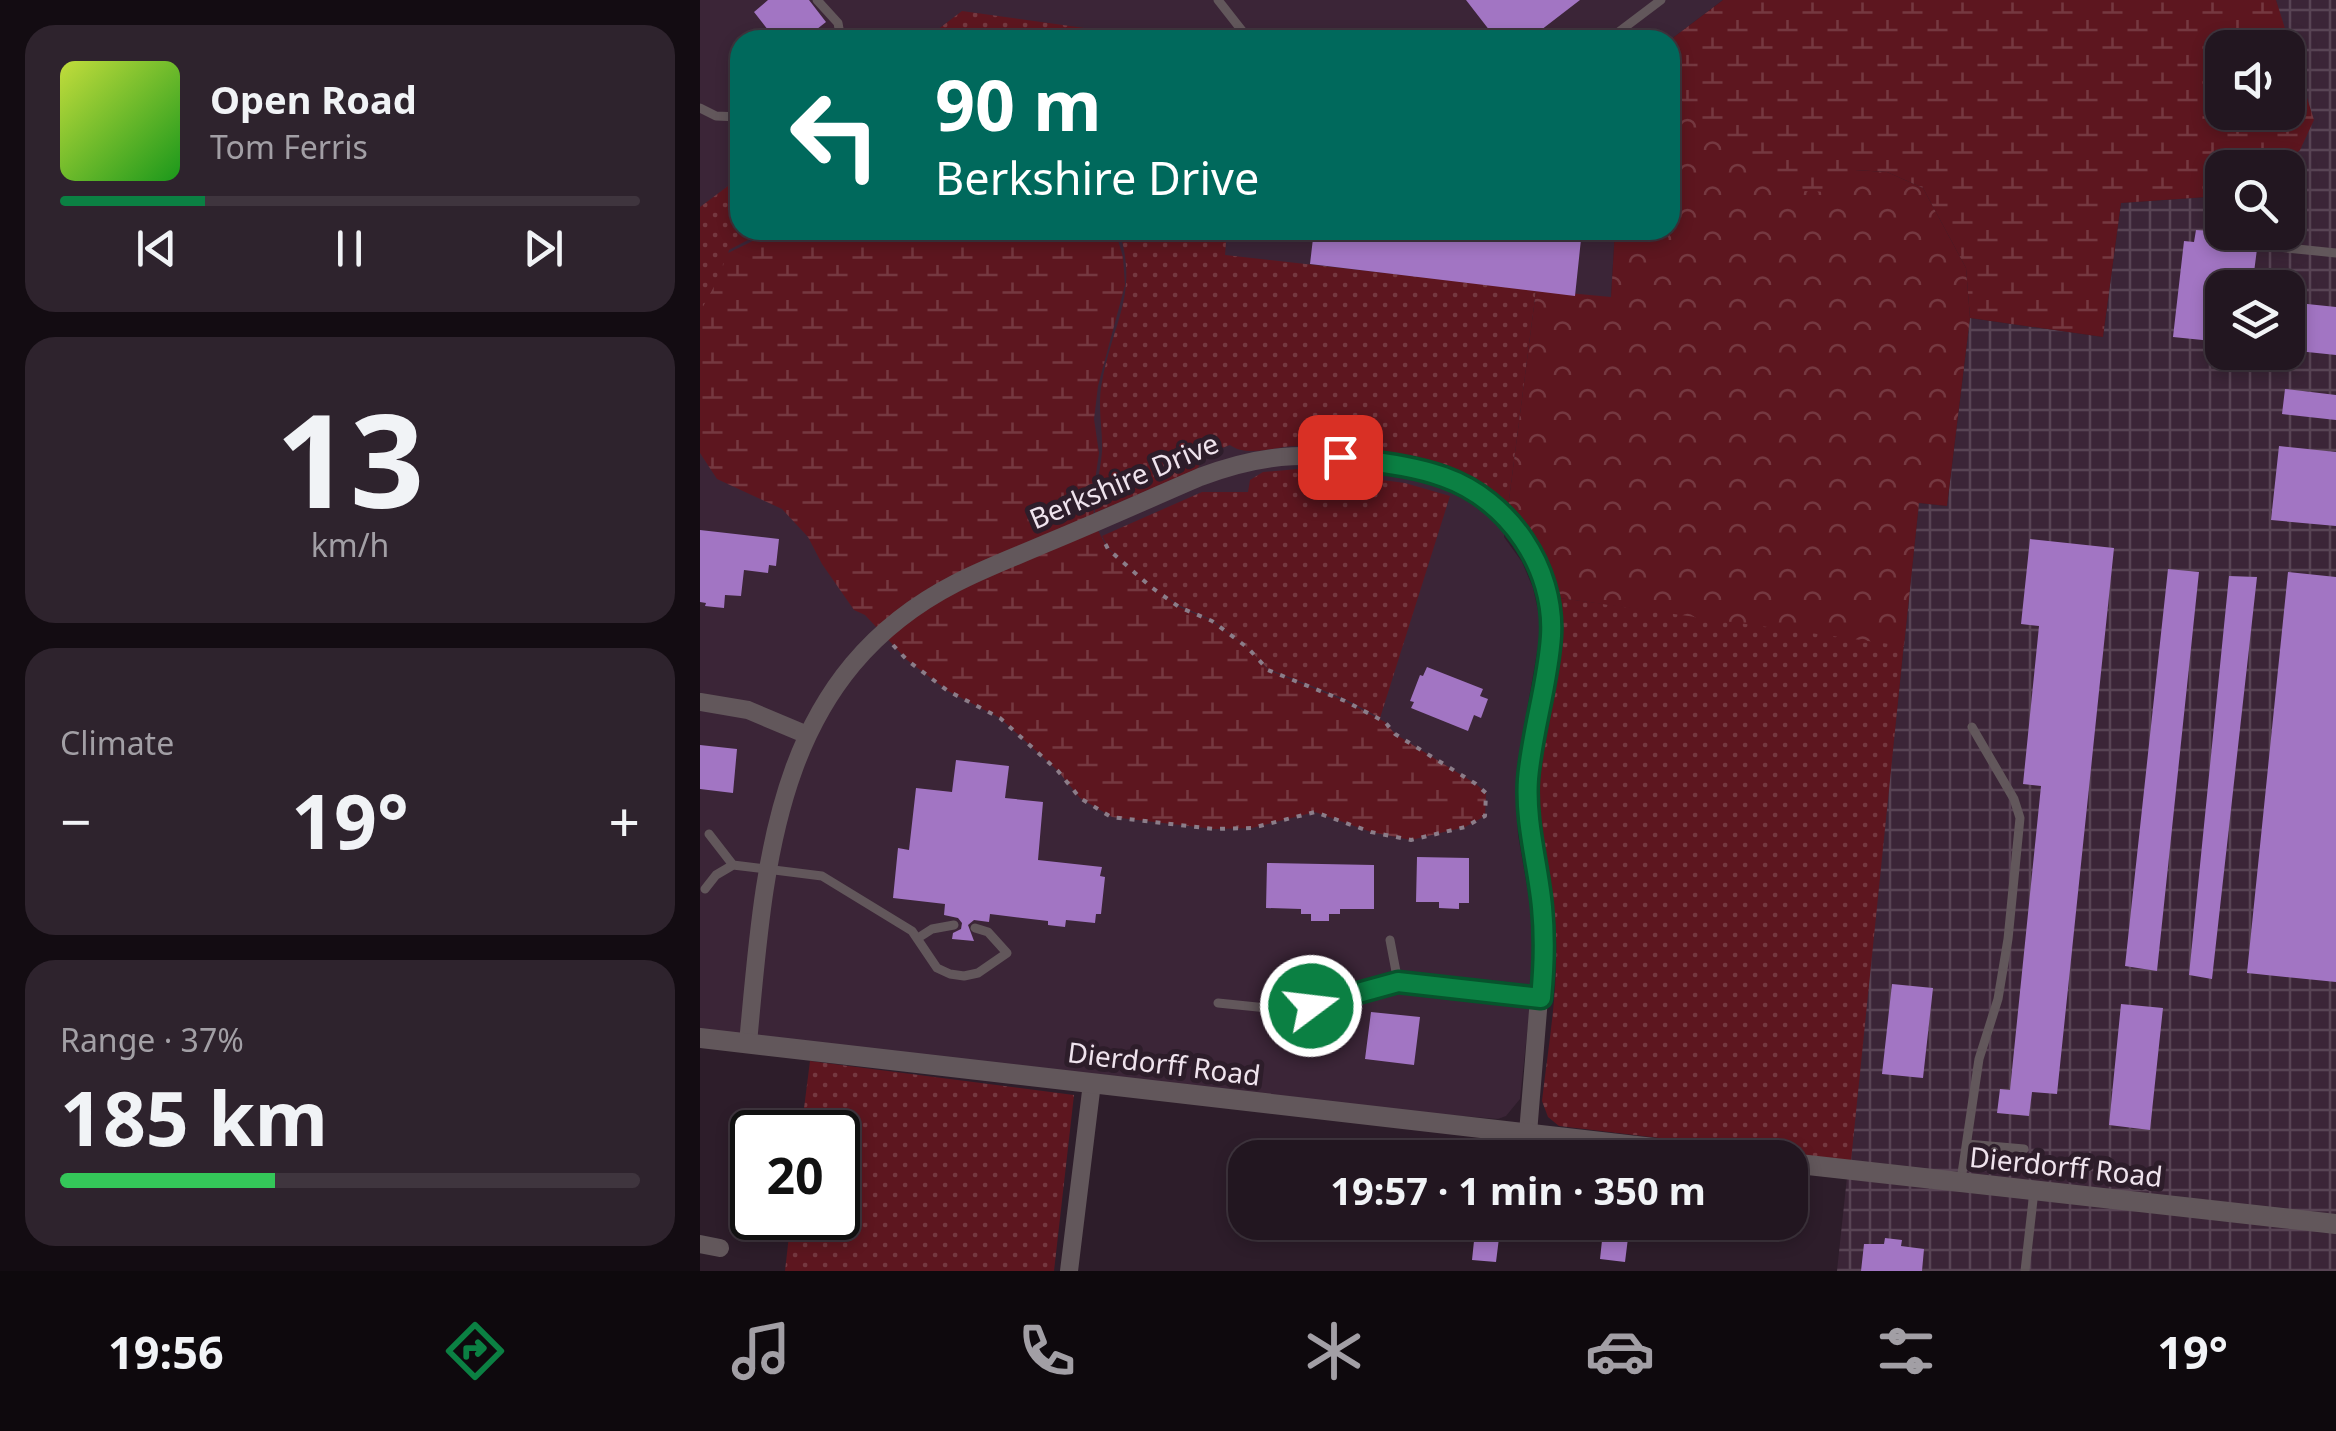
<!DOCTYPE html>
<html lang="en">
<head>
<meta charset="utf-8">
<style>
	body { margin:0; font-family:"Noto Sans",sans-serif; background:#2e232d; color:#f1f3f6; height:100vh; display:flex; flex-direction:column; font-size:38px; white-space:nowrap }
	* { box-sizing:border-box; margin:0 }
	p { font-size:32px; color:#a29fa5 }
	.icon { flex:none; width:55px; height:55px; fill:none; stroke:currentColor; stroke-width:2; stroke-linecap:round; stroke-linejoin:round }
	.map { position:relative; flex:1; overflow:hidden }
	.details { display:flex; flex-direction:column; gap:25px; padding:25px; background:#130c12; width:700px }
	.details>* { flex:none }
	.guide { position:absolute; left:30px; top:30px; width:950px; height:210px; border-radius:30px; box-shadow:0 5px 15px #0003,0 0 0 2px #3f353e; background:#00695c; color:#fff; overflow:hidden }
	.fabs { position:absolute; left:1505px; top:30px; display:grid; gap:20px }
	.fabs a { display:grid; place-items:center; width:100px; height:100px; border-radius:20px; background:#221620; box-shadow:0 5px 15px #0003,0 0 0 2px #3f353e; font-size:50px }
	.speed { position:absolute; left:30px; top:1110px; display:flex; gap:20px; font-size:50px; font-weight:700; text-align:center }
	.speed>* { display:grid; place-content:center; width:130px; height:130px; border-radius:50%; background:#221620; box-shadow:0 5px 15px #0003,0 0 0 2px #3f353e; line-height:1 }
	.speed .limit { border:5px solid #111; border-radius:15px; background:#fff; color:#111 }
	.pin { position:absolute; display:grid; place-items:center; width:85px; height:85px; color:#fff; margin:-42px; border-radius:20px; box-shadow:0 5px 15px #0006 }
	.me { position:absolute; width:110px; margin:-55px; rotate:75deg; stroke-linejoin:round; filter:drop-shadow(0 0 8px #0008) }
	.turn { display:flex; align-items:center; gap:35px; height:210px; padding:0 40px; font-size:45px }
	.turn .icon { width:130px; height:130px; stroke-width:2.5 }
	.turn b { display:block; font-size:70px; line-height:85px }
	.big { font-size:75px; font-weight:700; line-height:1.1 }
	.details .tile { flex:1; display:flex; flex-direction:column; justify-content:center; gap:15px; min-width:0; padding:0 35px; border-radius:30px; background:#2e232d }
	.details .dial { align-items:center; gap:0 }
	.dial b { font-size:130px; line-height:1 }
	.song { display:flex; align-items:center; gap:30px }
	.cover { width:120px; height:120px; border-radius:15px; background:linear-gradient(135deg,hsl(70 70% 55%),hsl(120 70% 35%)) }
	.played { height:10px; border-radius:5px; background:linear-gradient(90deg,#0b8043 25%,#3f353e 25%) }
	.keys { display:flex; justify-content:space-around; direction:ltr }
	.heat { display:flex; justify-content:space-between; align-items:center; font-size:55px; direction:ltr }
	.charge { height:15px; border-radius:8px; background:linear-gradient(90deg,#34c759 37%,#3f353e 0) }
	.trip { position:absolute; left:528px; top:1140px; width:580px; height:100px; border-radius:30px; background:#221620; box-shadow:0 5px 15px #0003,0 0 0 2px #3f353e; font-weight:700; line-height:100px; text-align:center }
	.tab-bar { display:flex; height:160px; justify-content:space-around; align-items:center; background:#0e090d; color:#a29fa5 }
	.tab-bar .icon { width:70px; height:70px }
	.tab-bar .selected { color:#0b8043 }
	.tab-bar b { font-size:45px; color:#f1f3f6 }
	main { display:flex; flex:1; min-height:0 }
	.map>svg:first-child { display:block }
	.built { fill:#3b2537 }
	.industrial { fill:url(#industrial-grid); fill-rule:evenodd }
	.grass { fill:url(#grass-dots) }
	.forest { fill:url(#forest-crowns) }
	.wetland { fill:url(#wetland-marsh); fill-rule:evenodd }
	.building { fill:#a275c3 }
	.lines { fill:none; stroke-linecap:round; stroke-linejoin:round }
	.path { stroke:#8b7d89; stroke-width:4; stroke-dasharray:5 8; stroke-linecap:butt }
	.service { stroke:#62575b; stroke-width:9 }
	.minor { stroke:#62575b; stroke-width:18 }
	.tertiary { stroke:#62575b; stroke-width:20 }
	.route-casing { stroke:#07532c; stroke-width:25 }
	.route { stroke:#0b8043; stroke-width:18 }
	.labels { text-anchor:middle; stroke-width:10; stroke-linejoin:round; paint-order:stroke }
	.street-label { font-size:28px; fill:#efe3ed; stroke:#2d1d2a }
</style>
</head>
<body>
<main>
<section class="details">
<div class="tile">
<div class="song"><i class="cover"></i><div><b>Open Road</b><p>Tom Ferris</p></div></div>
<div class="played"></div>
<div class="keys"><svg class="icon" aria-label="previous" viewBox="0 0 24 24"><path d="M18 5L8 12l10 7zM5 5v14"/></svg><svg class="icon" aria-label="pause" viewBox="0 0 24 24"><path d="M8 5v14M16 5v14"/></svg><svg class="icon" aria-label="next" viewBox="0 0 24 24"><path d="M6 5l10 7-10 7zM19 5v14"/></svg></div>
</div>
<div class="tile dial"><b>13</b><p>km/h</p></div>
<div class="tile"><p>Climate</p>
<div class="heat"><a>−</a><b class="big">19°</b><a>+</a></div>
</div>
<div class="tile"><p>Range · 37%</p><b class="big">185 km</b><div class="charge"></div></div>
</section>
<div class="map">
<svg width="1636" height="1271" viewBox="0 0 1636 1271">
	<defs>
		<pattern id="industrial-grid" width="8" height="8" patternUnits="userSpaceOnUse" patternTransform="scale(2.5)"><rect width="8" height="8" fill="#3b2537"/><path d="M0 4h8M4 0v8" fill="none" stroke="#584454"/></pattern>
		<pattern id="grass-dots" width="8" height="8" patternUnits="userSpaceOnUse" patternTransform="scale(2.5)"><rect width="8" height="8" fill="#5d161f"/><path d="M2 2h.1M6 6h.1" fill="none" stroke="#753840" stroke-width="1.8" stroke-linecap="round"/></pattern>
		<pattern id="forest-crowns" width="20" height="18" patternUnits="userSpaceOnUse" patternTransform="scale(2.5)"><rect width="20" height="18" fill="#5d161f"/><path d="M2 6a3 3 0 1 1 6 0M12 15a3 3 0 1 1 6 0" fill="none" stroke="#753840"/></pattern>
		<pattern id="wetland-marsh" width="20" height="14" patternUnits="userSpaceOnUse" patternTransform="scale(2.5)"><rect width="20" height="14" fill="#5d161f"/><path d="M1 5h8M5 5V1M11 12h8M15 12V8" fill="none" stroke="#753840"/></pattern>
	</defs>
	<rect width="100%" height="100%" fill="#2d1d2a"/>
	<path class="built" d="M0,0H1023L970,40H40V230H915L911,298L836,290L804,537L822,562L833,588L839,615V641L818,761L816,794L818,835L834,926V970L820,1099L806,1116L798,1119L712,1112L0,1030Z"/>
	<path class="industrial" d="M1576,0H1636V1271H1137L1219,503L1247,506L1270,318L1403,337L1421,203L1522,196V232H1588V168L1579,167L1600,150L1592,59ZM1522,288H1588V352H1522Z"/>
	<path class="grass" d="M262,11L471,40H224Z
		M40,177V230H67L29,250L24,270L0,314V207Z
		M419,230H527L525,255L836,290L808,507C790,492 772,477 750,469C706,454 643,447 597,446C577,446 547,458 530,445L507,454L497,469L395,513C395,492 400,473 402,452C403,428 397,407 402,382C413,321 439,295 419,230Z
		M598,469L705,483L750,496L680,718L645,699L568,669L548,648L512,620L480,606L451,586L409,549L402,536L502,492H548L550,480L563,472Z
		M859,598L1204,643L1151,1161L859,1126L848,1117L842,1101C848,1048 858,993 856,940C855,891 837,844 839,795C842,728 866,665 859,598Z
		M110,1061L374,1095L354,1271H85L91,1218H138V1132H101Z"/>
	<path class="forest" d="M970,90L1134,191L1155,170L1187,172L1223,188L1266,268L1270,318L1247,506L1219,503L1204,646L859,598L842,552L808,507L836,290L911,297L915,230H970Z"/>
	<path class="wetland" d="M1023,0H1576L1614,120L1600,150L1579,167L1522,168V196L1421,203L1403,337L1270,318L1266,268L1223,188L1187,172L1156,170L1134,192L1104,191L1039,153L970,90V40ZM1522,48H1588V112H1522Z
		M75,230H415L423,257L425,285L398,386L394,419L399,453L393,494L394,523L408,549L479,607L512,621L548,648L568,670L645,701L685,722L695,734L776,784L786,793L785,816L765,827L711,840L671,832L615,812L552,828L514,829L412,817L380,798L358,771L300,718L248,691L207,660L165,615L154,610L122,564L108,537L82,509L17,479L0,453V312L21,274L26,254Z"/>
	<path class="building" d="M68,0H109L126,22L103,40H76L54,12Z
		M766,0H880L828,40H797Z
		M614,230H882L875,296L610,264Z
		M1496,230L1512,231L1510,244L1557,249L1552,288H1522V342L1473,337L1484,241L1494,242Z
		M1588,302L1636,307V355L1588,350Z
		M1585,389L1636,395V420L1582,414Z
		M1579,446L1636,452V526L1571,520Z
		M0,530L79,539L76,566L69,565L68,573L44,570L41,596L25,595L24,608L5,606L6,603L0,602Z
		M1330,539L1414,548L1357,1094L1332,1092L1329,1116L1297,1113L1300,1089L1310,1090L1341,786L1323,784L1339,626L1321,624Z
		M1468,569L1499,572L1457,971L1425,966Z
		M1588,572L1636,577V982L1547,973Z
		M1529,576L1557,577L1512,979L1489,975Z
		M727,667L783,689L780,696L788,699L781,718L774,715L768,731L711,708L714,702L710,701L720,675L723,676Z
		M0,745L37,749L33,793L0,789Z
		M256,760L309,766L305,798L343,802L338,860L402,867L400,876L405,877L401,914H396L395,923L366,920L365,927L348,925V921L290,914L289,922L274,920L268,925L274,941L252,939L253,933L261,929L262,923L258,918L244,915L245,904L193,898L198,848L209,850L216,788L252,792Z
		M717,857L769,858V903H759V909L739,908V902H716Z
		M567,863L674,865V909H640V914H629V921H611V914H601V909L566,908Z
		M1192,984L1233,988L1223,1078L1182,1074Z
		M1421,1004L1463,1008L1450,1130L1409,1125Z
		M671,1012L720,1017L714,1065L665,1059Z
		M776,1222H801L796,1262L772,1260Z
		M904,1222H930L925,1262L900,1259Z
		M1185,1238L1202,1240L1201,1246L1224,1249L1222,1271H1161L1164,1244H1184Z"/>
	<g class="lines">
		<path class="path" d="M193,645L207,660L248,691L300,718L358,771L380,798L411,817L514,829L552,828L615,812L671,832L711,840L765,827L785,816L786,793L776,784L695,734L685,722L645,701L568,670L548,648L512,621L479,607L451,587L408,549L403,539"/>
		<path class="service" d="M117,0L138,23L141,40
			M518,0L547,37
			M908,40L961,0
			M0,108L16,116L40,117
			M1568,246L1636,253
			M33,865L122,876L212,931L237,968L250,974L264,976L278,973L307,953L288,932L275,928
			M5,889L16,875L33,865L9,834
			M218,938L232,929L254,925
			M690,940L698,982
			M518,1003L588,1010L698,982L840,998
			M1267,1144L1324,1149
			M1261,1180L1279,1059L1298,999L1308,939L1320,818L1314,799L1272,727
			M1325,1271L1334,1191"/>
		<path class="minor" d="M0,702L48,710L105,734
			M48,1043C65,863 73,677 256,583C285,568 317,556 347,543C398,522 449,499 500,477C571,450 613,453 686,464C706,467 727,470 745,477C809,501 855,568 851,637C848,685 832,731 829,779C825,832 841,884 844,937L828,1133
			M0,1244L20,1248
			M369,1271L392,1083"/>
		<path class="tertiary" d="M0,1038L1041,1158
			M1090,1163L1636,1224"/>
	</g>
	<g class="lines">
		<g class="route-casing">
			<path id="route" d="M611,1006L698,982L841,998C844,968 845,938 842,907C838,864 825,823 828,779C832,731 848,684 851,636C855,568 809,500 744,477C711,465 674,462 640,457"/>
		</g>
		<use href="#route" class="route"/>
	</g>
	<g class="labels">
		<g class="street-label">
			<text transform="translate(424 481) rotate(-23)" y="10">Berkshire Drive</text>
			<text transform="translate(464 1064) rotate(7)" y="10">Dierdorff Road</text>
			<text transform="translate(1366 1167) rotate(6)" y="10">Dierdorff Road</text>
		</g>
	</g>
</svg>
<div class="fabs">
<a><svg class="icon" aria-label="sound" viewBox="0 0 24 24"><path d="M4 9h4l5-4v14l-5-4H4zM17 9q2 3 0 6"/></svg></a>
<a><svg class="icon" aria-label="search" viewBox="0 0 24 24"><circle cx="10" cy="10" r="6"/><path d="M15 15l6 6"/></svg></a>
<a><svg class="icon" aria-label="layers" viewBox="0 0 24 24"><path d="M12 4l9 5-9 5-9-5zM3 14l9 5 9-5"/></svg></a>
</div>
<div class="speed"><div class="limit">20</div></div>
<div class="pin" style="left:640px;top:457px;background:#d93025"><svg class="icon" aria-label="arrive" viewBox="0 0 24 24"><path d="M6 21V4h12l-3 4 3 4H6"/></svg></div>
<svg class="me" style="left:611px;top:1006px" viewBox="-20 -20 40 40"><circle r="17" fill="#0b8043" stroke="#fff" stroke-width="3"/><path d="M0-11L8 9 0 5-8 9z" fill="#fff"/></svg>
<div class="trip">19:57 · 1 min · 350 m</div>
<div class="guide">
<div class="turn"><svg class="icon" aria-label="left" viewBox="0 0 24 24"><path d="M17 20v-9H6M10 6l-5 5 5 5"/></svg><div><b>90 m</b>Berkshire Drive</div></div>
</div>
</div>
</main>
<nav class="tab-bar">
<b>19:56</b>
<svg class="icon selected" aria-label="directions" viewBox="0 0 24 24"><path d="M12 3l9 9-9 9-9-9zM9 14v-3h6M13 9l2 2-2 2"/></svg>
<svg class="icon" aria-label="music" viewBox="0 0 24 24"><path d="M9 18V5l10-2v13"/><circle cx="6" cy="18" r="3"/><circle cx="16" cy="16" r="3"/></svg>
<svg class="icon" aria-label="phone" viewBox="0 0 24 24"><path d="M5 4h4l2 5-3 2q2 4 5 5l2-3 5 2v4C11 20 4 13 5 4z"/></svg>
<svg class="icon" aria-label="climate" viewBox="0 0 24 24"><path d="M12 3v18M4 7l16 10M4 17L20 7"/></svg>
<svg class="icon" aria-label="car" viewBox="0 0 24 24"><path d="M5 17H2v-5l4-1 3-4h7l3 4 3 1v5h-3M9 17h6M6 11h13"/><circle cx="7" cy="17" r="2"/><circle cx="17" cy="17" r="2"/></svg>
<svg class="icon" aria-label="filters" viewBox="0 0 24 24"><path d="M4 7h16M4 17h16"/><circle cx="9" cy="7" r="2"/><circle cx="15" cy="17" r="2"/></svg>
<b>19°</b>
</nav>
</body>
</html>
